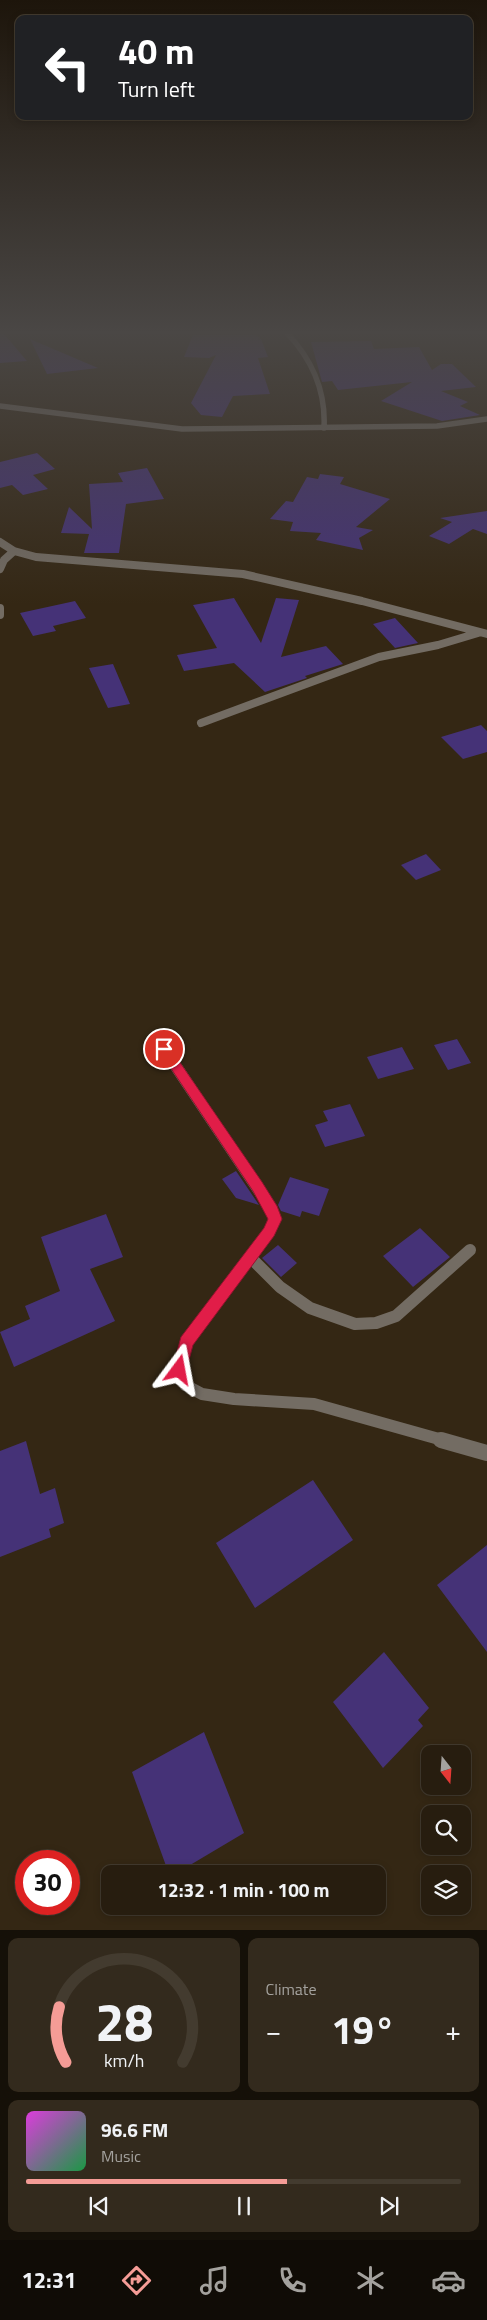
<!DOCTYPE html>
<html lang="en">
<head>
<meta charset="utf-8">
<style>
	body { margin:0; font-family:"Titillium Web",sans-serif; background:#332a1d; color:#f1f3f6; height:100vh; display:flex; flex-direction:column; font-size:19px; white-space:nowrap }
	* { box-sizing:border-box; margin:0 }
	p { font-size:16px; color:#a4a29e }
	.icon { flex:none; width:28px; height:28px; fill:none; stroke:currentColor; stroke-width:2; stroke-linecap:round; stroke-linejoin:round }
	.map { position:relative; height:1930px; overflow:hidden }
	.sheet { display:flex; flex-direction:column; gap:8px; padding:8px; background:#151008; flex:1 }
	.sheet>* { flex:none }
	.guide { position:absolute; left:15px; top:15px; width:458px; height:105px; border-radius:10px; box-shadow:0 2px 8px #0003,0 0 0 1px #433b2f; background:#202124; color:#fff; overflow:hidden }
	.needle { width:32px; rotate:163deg }
	.fabs { position:absolute; left:421px; top:1745px; display:grid; gap:10px }
	.fabs a { display:grid; place-items:center; width:50px; height:50px; border-radius:10px; background:#271d0f; box-shadow:0 2px 8px #0003,0 0 0 1px #433b2f; font-size:25px }
	.speed { position:absolute; left:15px; top:1850px; display:flex; gap:10px; font-size:25px; font-weight:700; text-align:center }
	.speed>* { display:grid; place-content:center; width:65px; height:65px; border-radius:50%; background:#271d0f; box-shadow:0 2px 8px #0003,0 0 0 1px #433b2f; line-height:1 }
	.speed .limit { border:8px solid #d22; background:#fff; color:#111 }
	.pin { position:absolute; display:grid; place-items:center; width:42px; height:42px; color:#fff; margin:-21px; border:2px solid #fff; border-radius:50%; box-shadow:0 1px 5px #0007 }
	.me { position:absolute; width:55px; margin:-28px; rotate:13deg; stroke-linejoin:round; filter:drop-shadow(0 0 4px #0008) }
	.turn { display:flex; align-items:center; gap:18px; height:105px; padding:0 20px; font-size:22px }
	.turn .icon { width:65px; height:65px; stroke-width:2.5 }
	.turn b { display:block; font-size:35px; line-height:42px }
	.big { font-size:38px; font-weight:700; line-height:1.1 }
	.sheet .card { flex:1; display:flex; flex-direction:column; justify-content:center; gap:8px; min-width:0; padding:0 18px; border-radius:10px; background:#332a1d }
	.sheet .dial { align-items:center; gap:0 }
	.dial svg { height:130px; overflow:visible; fill:none; stroke:#433b2f; stroke-width:7; stroke-linecap:round; text-anchor:middle }
	.dial text { fill:#f1f3f6; stroke:none }
	.song { display:flex; align-items:center; gap:15px }
	.cover { width:60px; height:60px; border-radius:8px; background:linear-gradient(135deg,hsl(300 70% 55%),hsl(140 70% 35%)) }
	.played { height:5px; border-radius:2px; background:linear-gradient(90deg,#f59c96 60%,#433b2f 60%) }
	.keys { display:flex; justify-content:space-around; direction:ltr }
	.heat { display:flex; justify-content:space-between; align-items:center; font-size:28px; direction:ltr }
	.sheet .tiles { flex:1; display:grid; gap:8px; grid-template-columns:1fr 1fr }
	.card:last-child { grid-column:span 2 }
	.trip { position:absolute; left:101px; top:1865px; width:285px; height:50px; border-radius:10px; background:#271d0f; box-shadow:0 2px 8px #0003,0 0 0 1px #433b2f; font-weight:700; line-height:50px; text-align:center }
	.tabs { display:flex; height:80px; justify-content:space-around; align-items:center; background:#100c06; color:#a4a29e }
	.tabs .icon { width:35px; height:35px }
	.tabs .selected { color:#f59c96 }
	.tabs b { font-size:22px; color:#f1f3f6 }
	.map>svg:first-child { display:block }
	.building { fill:#453277 }
	.lines { fill:none; stroke-linecap:round; stroke-linejoin:round }
	.minor-far4 { stroke:#736c63; stroke-width:5.5 }
	.minor-far3 { stroke:#736c63; stroke-width:8 }
	.minor-far2 { stroke:#736c63; stroke-width:9 }
	.minor-far1 { stroke:#736c63; stroke-width:12 }
	.minor { stroke:#736c63; stroke-width:16 }
	.route { fill:#e11d48; stroke:#92132f }
</style>
</head>
<body>
<div class="map">
<svg width="487" height="1930" viewBox="0 0 487 1930">
	<rect width="100%" height="100%" fill="#342714"/>
	<path class="building" d="M0,334H4L27,361L0,363Z
		M193,335H256L260,338L257,340L261,339L268,357L258,358L270,394L233,396L222,417L201,415L191,403L216,355L209,358L184,357Z
		M30,339L98,368L47,374Z
		M371,341L374,349L419,347L432,370L441,364H452L476,387L441,391L468,402L460,406L480,415L442,421L381,401L412,382L338,390L332,381L322,382L311,342Z
		M37,453L55,469L33,475L48,489L23,495L12,485L0,488V462Z
		M147,468L164,499L126,504L119,553H84L89,534L61,533L69,507L92,529L89,484L123,482L118,473Z
		M320,474L344,477L340,484L390,499L356,527L373,530L359,538L363,550L316,540L321,533L290,531L293,522L270,519L286,501L293,502L307,477L318,479Z
		M487,511V534L473,529L449,544L429,536L452,522L440,518Z
		M234,598L261,643L276,598L299,600L281,657L326,646L343,664L305,676L307,678L265,692L234,663L184,671L177,655L217,648L193,605Z
		M75,601L86,618L53,626L56,631L33,636L20,613Z
		M395,618L418,643L395,648L373,624Z
		M113,664L130,704L108,708L89,668Z
		M481,725L487,731V752L463,759L441,737Z
		M426,854L441,870L416,880L401,865Z
		M457,1039L471,1063L448,1070L434,1045Z
		M402,1047L414,1069L378,1079L367,1057Z
		M350,1104L365,1136L325,1147L315,1125L328,1121L323,1111Z
		M236,1171L259,1205L236,1198L222,1179Z
		M290,1177L329,1189L319,1216L302,1211L300,1217L281,1211L278,1205Z
		M106,1214L123,1257L90,1269L115,1321L14,1367L0,1332L30,1319L25,1306L60,1291L41,1237Z
		M420,1228L450,1257L413,1287L383,1256Z
		M278,1245L297,1263L281,1277L262,1258Z
		M26,1441L40,1494L55,1488L64,1523L49,1529L51,1537L0,1557V1451Z
		M313,1480L353,1540L255,1608L216,1543Z
		M487,1545V1652L437,1585Z
		M384,1652L429,1708L418,1720L423,1726L383,1768L333,1702Z
		M204,1732L244,1833L175,1874H169L132,1772Z"/>
	<g class="lines">
		<path class="minor-far4" d="M288,334C312,360 326,392 324,428
			M0,406L182,429L437,426L487,419"/>
		<path class="minor-far3" d="M0,542L14,551L36,557L243,574L362,601L487,634
			M0,569L4,560L14,551
			M0,608V615
			M201,723L379,657L438,645L478,633"/>
		<path class="minor-far2" d="M164,1049L170,1057"/>
		<path class="minor-far1" d="M169,1056L272,1210L275,1219L269,1232L186,1342L179,1370L185,1385L202,1394L234,1399L314,1404L446,1441
			M250,1257L280,1287L310,1308L355,1324L376,1323L396,1316L470,1250"/>
		<path class="minor" d="M441,1440L487,1453"/>
	</g>
	<linearGradient id="sky" x2="0" y2="1"><stop stop-color="#1d150b"/><stop offset="0.55" stop-color="#4a4745"/><stop offset="1" stop-color="#4a4745" stop-opacity="0"/></linearGradient>
	<rect width="487" height="604" fill="url(#sky)"/>
	<path class="route" d="M164,1044L168,1045L262,1182L277,1206L282,1219L274,1236L193,1345L185,1375L179,1377L174,1375L172,1370L181,1337L264,1228L268,1219L253,1191L160,1052L158,1049Z"/>
</svg>
<div class="fabs">
<a><svg class="needle" viewBox="-14 -14 28 28"><path d="M0-13l5 13h-10z" fill="#e53935"/><path d="M0 13l5-13h-10z" fill="#a4a29e"/></svg></a>
<a><svg class="icon" aria-label="search" viewBox="0 0 24 24"><circle cx="10" cy="10" r="6"/><path d="M15 15l6 6"/></svg></a>
<a><svg class="icon" aria-label="layers" viewBox="0 0 24 24"><path d="M12 4l9 5-9 5-9-5zM3 14l9 5 9-5"/></svg></a>
</div>
<div class="speed"><div class="limit">30</div></div>
<div class="pin" style="left:164px;top:1049px;background:#d93025"><svg class="icon" aria-label="arrive" viewBox="0 0 24 24"><path d="M6 21V4h12l-3 4 3 4H6"/></svg></div>
<svg class="me" style="left:179px;top:1370px" viewBox="-20 -20 40 40"><path d="M0-17L14 15 0 8-14 15z" fill="#e11d48" stroke="#fff" stroke-width="4"/></svg>
<div class="trip">12:32 · 1 min · 100 m</div>
<div class="guide">
<div class="turn"><svg class="icon" aria-label="left" viewBox="0 0 24 24"><path d="M17 20v-9H6M10 6l-5 5 5 5"/></svg><div><b>40 m</b>Turn left</div></div>
</div>
</div>
<section class="sheet">
<div class="tiles">
<div class="card dial"><svg viewBox="0 0 100 80">
<path d="M14 69A42 42 0 1 1 86 69"/>
<path d="M14 69A42 42 0 0 1 10 35" stroke="#f59c96"/>
<text x="50" y="56" font-size="32" font-weight="700">28</text>
<text x="50" y="72" font-size="11">km/h</text>
</svg></div>
<div class="card"><p>Climate</p>
<div class="heat"><a>−</a><b class="big">19°</b><a>+</a></div>
</div>
<div class="card">
<div class="song"><i class="cover"></i><div><b>96.6 FM</b><p>Music</p></div></div>
<div class="played"></div>
<div class="keys"><svg class="icon" aria-label="previous" viewBox="0 0 24 24"><path d="M18 5L8 12l10 7zM5 5v14"/></svg><svg class="icon" aria-label="pause" viewBox="0 0 24 24"><path d="M8 5v14M16 5v14"/></svg><svg class="icon" aria-label="next" viewBox="0 0 24 24"><path d="M6 5l10 7-10 7zM19 5v14"/></svg></div>
</div>
</div>
</section>
<nav class="tabs">
<b>12:31</b>
<svg class="icon selected" aria-label="directions" viewBox="0 0 24 24"><path d="M12 3l9 9-9 9-9-9zM9 14v-3h6M13 9l2 2-2 2"/></svg>
<svg class="icon" aria-label="music" viewBox="0 0 24 24"><path d="M9 18V5l10-2v13"/><circle cx="6" cy="18" r="3"/><circle cx="16" cy="16" r="3"/></svg>
<svg class="icon" aria-label="phone" viewBox="0 0 24 24"><path d="M5 4h4l2 5-3 2q2 4 5 5l2-3 5 2v4C11 20 4 13 5 4z"/></svg>
<svg class="icon" aria-label="climate" viewBox="0 0 24 24"><path d="M12 3v18M4 7l16 10M4 17L20 7"/></svg>
<svg class="icon" aria-label="car" viewBox="0 0 24 24"><path d="M5 17H2v-5l4-1 3-4h7l3 4 3 1v5h-3M9 17h6M6 11h13"/><circle cx="7" cy="17" r="2"/><circle cx="17" cy="17" r="2"/></svg>
</nav>
</body>
</html>
